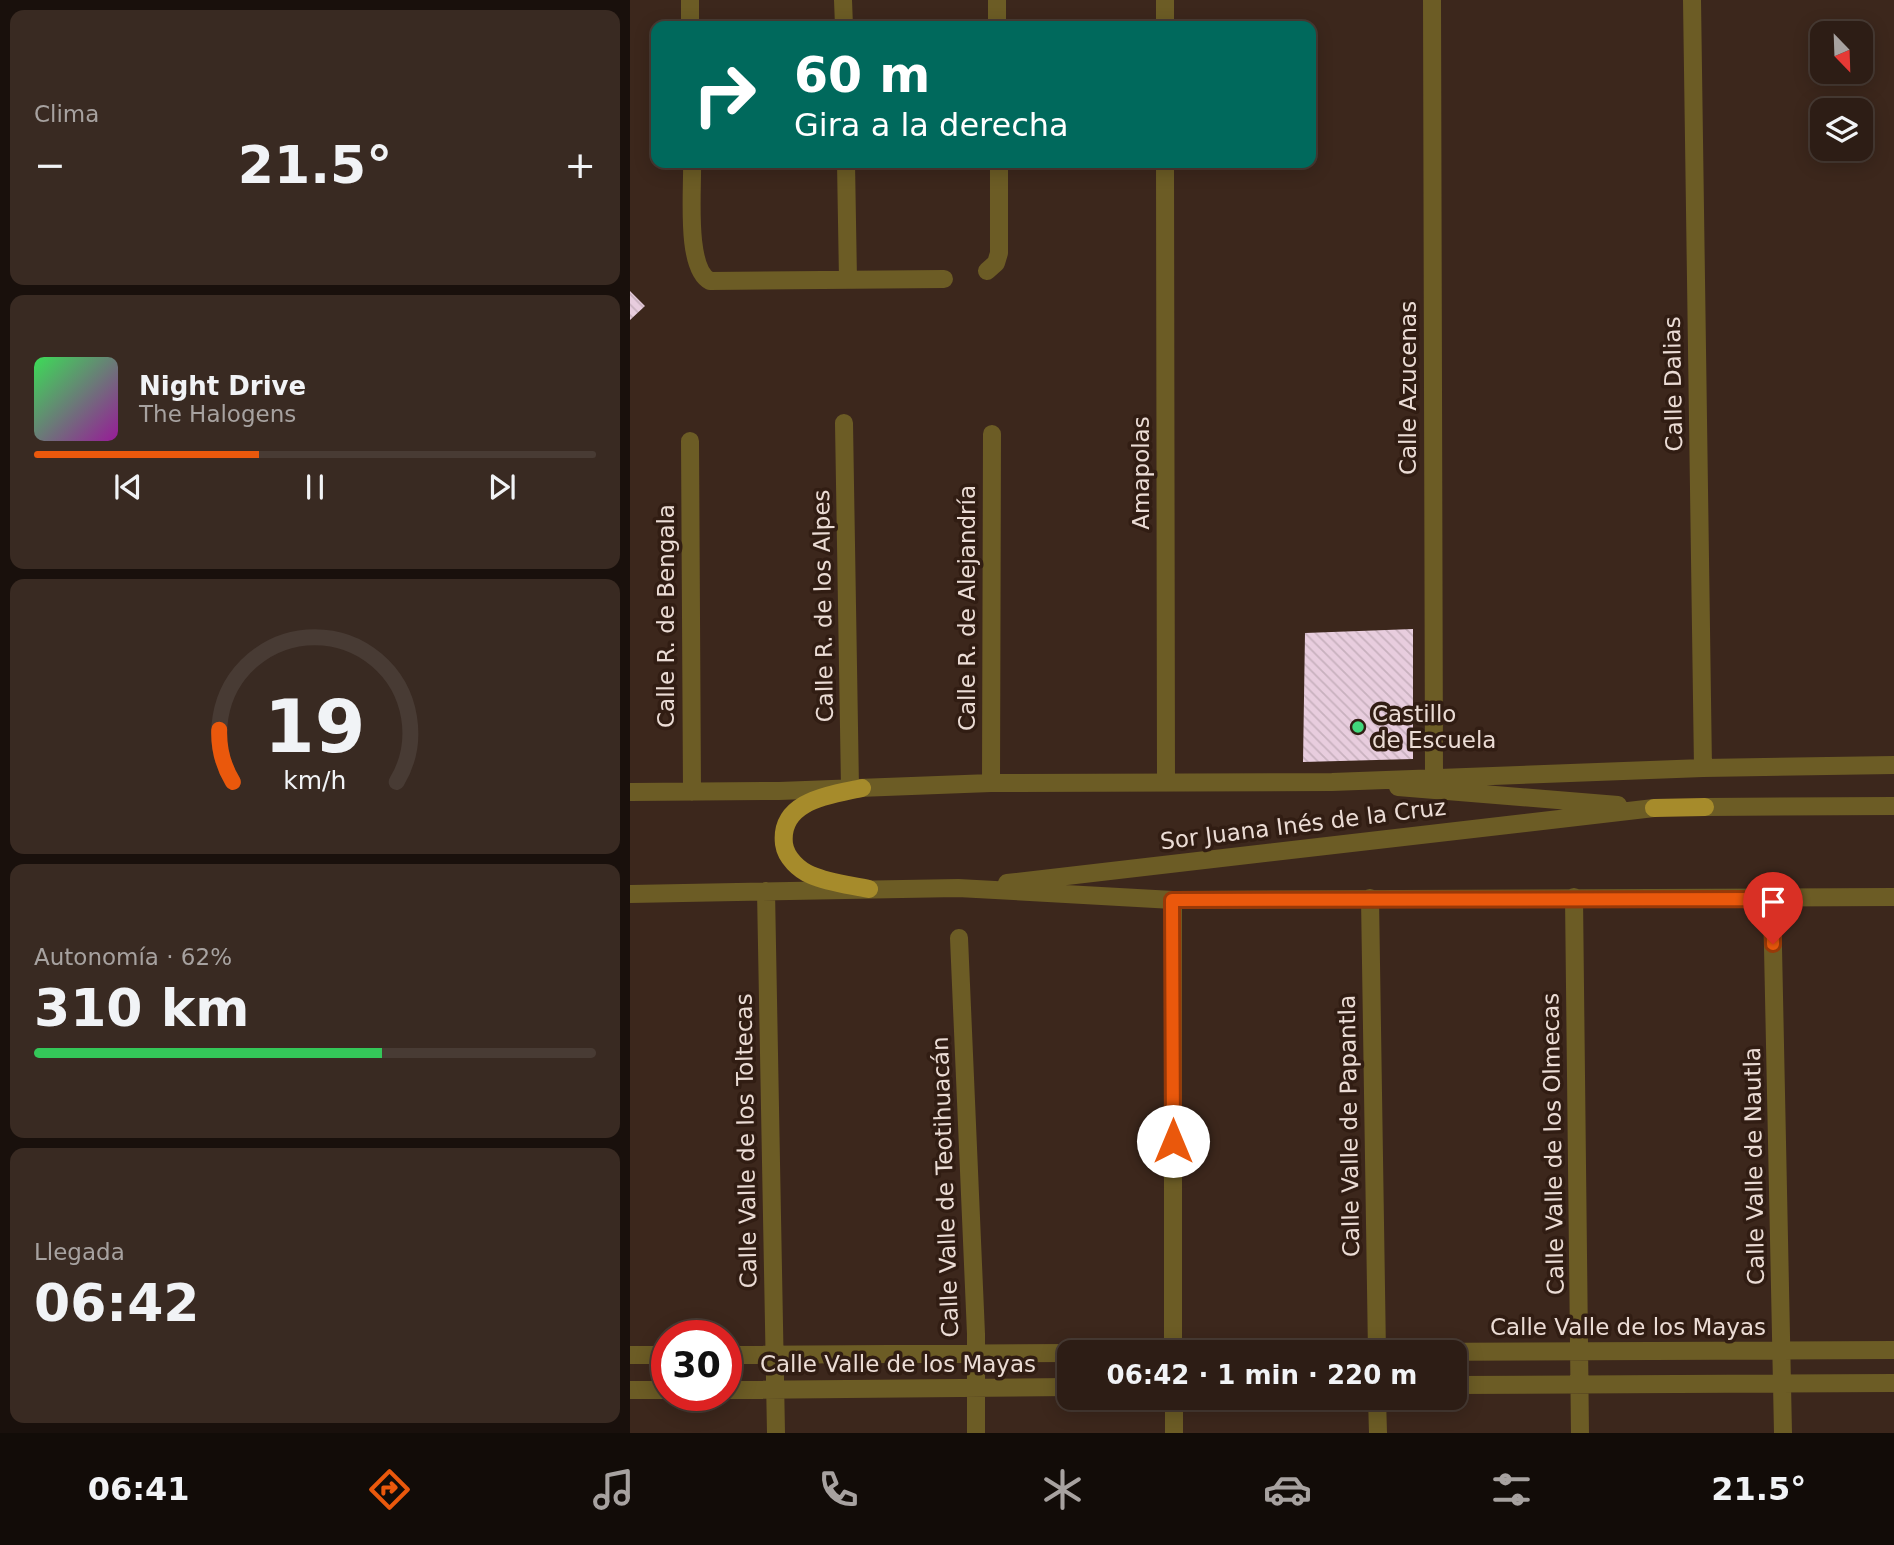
<!DOCTYPE html>
<html lang="es">
<head>
<meta charset="utf-8">
<style>
	body { margin:0; font-family:"DejaVu Sans",sans-serif; background:#392a22; color:#f1f3f6; height:100vh; display:flex; flex-direction:column; font-size:26px; white-space:nowrap }
	* { box-sizing:border-box; margin:0 }
	p { font-size:23px; color:#a7a2a0 }
	.icon { flex:none; width:38px; height:38px; fill:none; stroke:currentColor; stroke-width:2; stroke-linecap:round; stroke-linejoin:round }
	.map { position:relative; flex:1; overflow:hidden }
	.side { display:flex; flex-direction:column; gap:10px; padding:10px; background:#19100c; width:630px }
	.side>* { flex:none }
	.guide { position:absolute; left:21px; top:21px; width:665px; height:147px; border-radius:14px; box-shadow:0 4px 18px #0003,0 0 0 2px #483b34; background:#00695c; color:#fff; overflow:hidden }
	.needle { width:46px; rotate:157deg }
	.tools { position:absolute; left:1180px; top:21px; display:grid; gap:14px }
	.tools a { display:grid; place-items:center; width:63px; height:63px; border-radius:14px; background:#2d1d15; box-shadow:0 4px 18px #0003,0 0 0 2px #483b34; font-size:35px }
	.speed { position:absolute; left:21px; top:1320px; display:flex; gap:14px; font-size:35px; font-weight:700; text-align:center }
	.speed>* { display:grid; place-content:center; width:91px; height:91px; border-radius:50%; background:#2d1d15; box-shadow:0 4px 18px #0003,0 0 0 2px #483b34; line-height:1 }
	.speed .limit { border:10px solid #d22; background:#fff; color:#111 }
	.pin { position:absolute; display:grid; place-items:center; width:60px; height:60px; color:#fff; margin:-72px -30px; border-radius:50% 50% 50% 0; rotate:-45deg; box-shadow:0 0 7px #0007 }
	.pin .icon { rotate:45deg }
	.me { position:absolute; width:77px; margin:-38px; rotate:0deg; stroke-linejoin:round; filter:drop-shadow(0 0 5px #0008) }
	.turn { display:flex; align-items:center; gap:24px; height:147px; padding:0 28px; font-size:32px }
	.turn .icon { width:91px; height:91px; stroke-width:2.5 }
	.turn b { display:block; font-size:49px; line-height:60px }
	.big { font-size:52px; font-weight:600; line-height:1.1 }
	.side .card { flex:1; display:flex; flex-direction:column; justify-content:center; gap:10px; min-width:0; padding:0 24px; border-radius:14px; background:#392a22 }
	.side .dial { align-items:center; gap:0 }
	.dial svg { height:182px; overflow:visible; fill:none; stroke:#483b34; stroke-width:7; stroke-linecap:round; text-anchor:middle }
	.dial text { fill:#f1f3f6; stroke:none }
	.song { display:flex; align-items:center; gap:21px }
	.cover { width:84px; height:84px; border-radius:10px; background:linear-gradient(135deg,hsl(130 70% 55%),hsl(300 70% 35%)) }
	.played { height:7px; border-radius:4px; background:linear-gradient(90deg,#ea580c 40%,#483b34 40%) }
	.keys { display:flex; justify-content:space-around; direction:ltr }
	.heat { display:flex; justify-content:space-between; align-items:center; font-size:38px; direction:ltr }
	.charge { height:10px; border-radius:5px; background:linear-gradient(90deg,#34c759 62%,#483b34 0) }
	.trip { position:absolute; left:427px; top:1340px; width:410px; height:70px; border-radius:14px; background:#2d1d15; box-shadow:0 4px 18px #0003,0 0 0 2px #483b34; font-weight:600; line-height:70px; text-align:center }
	.tabs { display:flex; height:112px; justify-content:space-around; align-items:center; background:#120c08; color:#a7a2a0 }
	.tabs .icon { width:49px; height:49px }
	.tabs .on { color:#ea580c }
	.tabs b { font-size:32px; color:#f1f3f6 }
	main { display:flex; flex:1; min-height:0 }
	.map>svg:first-child { display:block }
	.building { fill:url(#building-back-hatch) }
	.lines { fill:none; stroke-linecap:round; stroke-linejoin:round }
	.minor { stroke:#6c5c25; stroke-width:18 }
	.major { stroke:#a68b2b; stroke-width:18 }
	.route-casing { stroke:#983908; stroke-width:18 }
	.route { stroke:#ea580c; stroke-width:12 }
	.poi-dot { fill:#41d77c; stroke:#311d13; stroke-width:2.5 }
	.labels { text-anchor:middle; stroke-width:7; stroke-linejoin:round; paint-order:stroke }
	.street-label { font-size:23px; fill:#ebdcd5; stroke:#311d13 }
	.poi-label { font-size:23px; fill:#ebdcd5; stroke:#311d13; text-anchor:start }
</style>
</head>
<body>
<main>
<section class="side">
<div class="card"><p>Clima</p>
<div class="heat"><a>−</a><b class="big">21.5°</b><a>+</a></div>
</div>
<div class="card">
<div class="song"><i class="cover"></i><div><b>Night Drive</b><p>The Halogens</p></div></div>
<div class="played"></div>
<div class="keys"><svg class="icon" aria-label="previous" viewBox="0 0 24 24"><path d="M18 5L8 12l10 7zM5 5v14"/></svg><svg class="icon" aria-label="pause" viewBox="0 0 24 24"><path d="M8 5v14M16 5v14"/></svg><svg class="icon" aria-label="next" viewBox="0 0 24 24"><path d="M6 5l10 7-10 7zM19 5v14"/></svg></div>
</div>
<div class="card dial"><svg viewBox="0 0 100 80">
<path d="M14 69A42 42 0 1 1 86 69"/>
<path d="M14 69A42 42 0 0 1 8 46" stroke="#ea580c"/>
<text x="50" y="56" font-size="32" font-weight="700">19</text>
<text x="50" y="72" font-size="11">km/h</text>
</svg></div>
<div class="card"><p>Autonomía · 62%</p><b class="big">310 km</b><div class="charge"></div></div>
<div class="card"><p>Llegada</p><b class="big">06:42</b></div>
</section>
<div class="map">
<svg width="1264" height="1433" viewBox="0 0 1264 1433">
	<defs>
		<pattern id="building-back-hatch" width="6" height="6" patternUnits="userSpaceOnUse" patternTransform="scale(1.75)"><rect width="6" height="6" fill="#e8cdde"/><path d="M-1 5l2 2M0 0l6 6M5-1l2 2" fill="none" stroke="#c8b1be"/></pattern>
	</defs>
	<rect width="100%" height="100%" fill="#3c271c"/>
	<path class="building" d="M0,291L15,306L0,320Z
		M783,629V759L673,762L675,633Z"/>
	<g class="lines">
		<path class="minor" d="M60,0V26
			M213,0L214,26
			M367,0V26
			M535,0V26
			M802,0L804,776
			M1062,0L1073,768
			M62,163C63,190 55,268 80,281L314,279
			M216,163L218,280
			M535,163L536,782
			M357,271L366,263L369,253V163
			M214,423L220,788
			M60,441L62,792
			M361,783L362,434
			M768,787L988,805
			M0,792L149,791L361,783L702,782L1073,768L1264,765
			M1075,807L1264,806
			M377,883L1024,808
			M136,891L146,1433
			M0,894L328,888L543,900L1264,897
			M944,897L950,1433
			M740,898L747,1353
			M1142,899L1153,1433
			M543,900V1353
			M329,938L346,1334V1433
			M480,1353L1264,1350
			M0,1355H37
			M96,1355L439,1353
			M824,1385L1264,1383
			M0,1390H37
			M96,1390L439,1387
			M544,1398V1433
			M747,1398L748,1433"/>
		<path class="major" d="M232,788C201,795 149,800 154,844C156,858 169,870 181,875C199,883 221,885 239,889
			M1024,808L1075,807"/>
	</g>
	<g class="lines">
		<g class="route-casing">
			<path id="route" d="M543,1141L542,900L1142,899L1143,944"/>
		</g>
		<use href="#route" class="route"/>
	</g>
	<circle class="poi-dot" cx="728" cy="727" r="7"/>
	<g class="labels">
		<g class="street-label">
			<text transform="translate(1043 384) rotate(-91)" y="8">Calle Dalias</text>
			<text transform="translate(778 388) rotate(-90)" y="8">Calle Azucenas</text>
			<text transform="translate(511 473) rotate(-90)" y="8">Amapolas</text>
			<text transform="translate(193 606) rotate(-91)" y="8">Calle R. de los Alpes</text>
			<text transform="translate(337 608) rotate(-90)" y="8">Calle R. de Alejandría</text>
			<text transform="translate(36 616) rotate(-90)" y="8">Calle R. de Bengala</text>
			<text transform="translate(673 824) rotate(-7)" y="8">Sor Juana Inés de la Cruz</text>
			<text transform="translate(719 1126) rotate(-91)" y="8">Calle Valle de Papantla</text>
			<text transform="translate(116 1141) rotate(-91)" y="8">Calle Valle de los Toltecas</text>
			<text transform="translate(923 1144) rotate(-91)" y="8">Calle Valle de los Olmecas</text>
			<text transform="translate(1124 1166) rotate(-91)" y="8">Calle Valle de Nautla</text>
			<text transform="translate(315 1187) rotate(-92)" y="8">Calle Valle de Teotihuacán</text>
			<text x="998" y="1335">Calle Valle de los Mayas</text>
			<text x="268" y="1372">Calle Valle de los Mayas</text>
		</g>
		<g class="poi-label">
			<text x="742" y="722">Castillo<tspan x="742" dy="26">de Escuela</tspan></text>
		</g>
	</g>
</svg>
<div class="tools">
<a><svg class="needle" viewBox="-14 -14 28 28"><path d="M0-13l5 13h-10z" fill="#e53935"/><path d="M0 13l5-13h-10z" fill="#a7a2a0"/></svg></a>
<a><svg class="icon" aria-label="layers" viewBox="0 0 24 24"><path d="M12 4l9 5-9 5-9-5zM3 14l9 5 9-5"/></svg></a>
</div>
<div class="speed"><div class="limit">30</div></div>
<div class="pin" style="left:1143px;top:944px;background:#d93025"><svg class="icon" aria-label="arrive" viewBox="0 0 24 24"><path d="M6 21V4h12l-3 4 3 4H6"/></svg></div>
<svg class="me" style="left:543px;top:1141px" viewBox="-20 -20 40 40"><circle r="19" fill="#fff"/><path d="M0-13L10 11 0 6-10 11z" fill="#ea580c"/></svg>
<div class="trip">06:42 · 1 min · 220 m</div>
<div class="guide">
<div class="turn"><svg class="icon" aria-label="right" viewBox="0 0 24 24"><path d="M7 20v-9h11M14 6l5 5-5 5"/></svg><div><b>60 m</b>Gira a la derecha</div></div>
</div>
</div>
</main>
<nav class="tabs">
<b>06:41</b>
<svg class="icon on" aria-label="directions" viewBox="0 0 24 24"><path d="M12 3l9 9-9 9-9-9zM9 14v-3h6M13 9l2 2-2 2"/></svg>
<svg class="icon" aria-label="music" viewBox="0 0 24 24"><path d="M9 18V5l10-2v13"/><circle cx="6" cy="18" r="3"/><circle cx="16" cy="16" r="3"/></svg>
<svg class="icon" aria-label="phone" viewBox="0 0 24 24"><path d="M5 4h4l2 5-3 2q2 4 5 5l2-3 5 2v4C11 20 4 13 5 4z"/></svg>
<svg class="icon" aria-label="climate" viewBox="0 0 24 24"><path d="M12 3v18M4 7l16 10M4 17L20 7"/></svg>
<svg class="icon" aria-label="car" viewBox="0 0 24 24"><path d="M5 17H2v-5l4-1 3-4h7l3 4 3 1v5h-3M9 17h6M6 11h13"/><circle cx="7" cy="17" r="2"/><circle cx="17" cy="17" r="2"/></svg>
<svg class="icon" aria-label="filters" viewBox="0 0 24 24"><path d="M4 7h16M4 17h16"/><circle cx="9" cy="7" r="2"/><circle cx="15" cy="17" r="2"/></svg>
<b>21.5°</b>
</nav>
</body>
</html>
